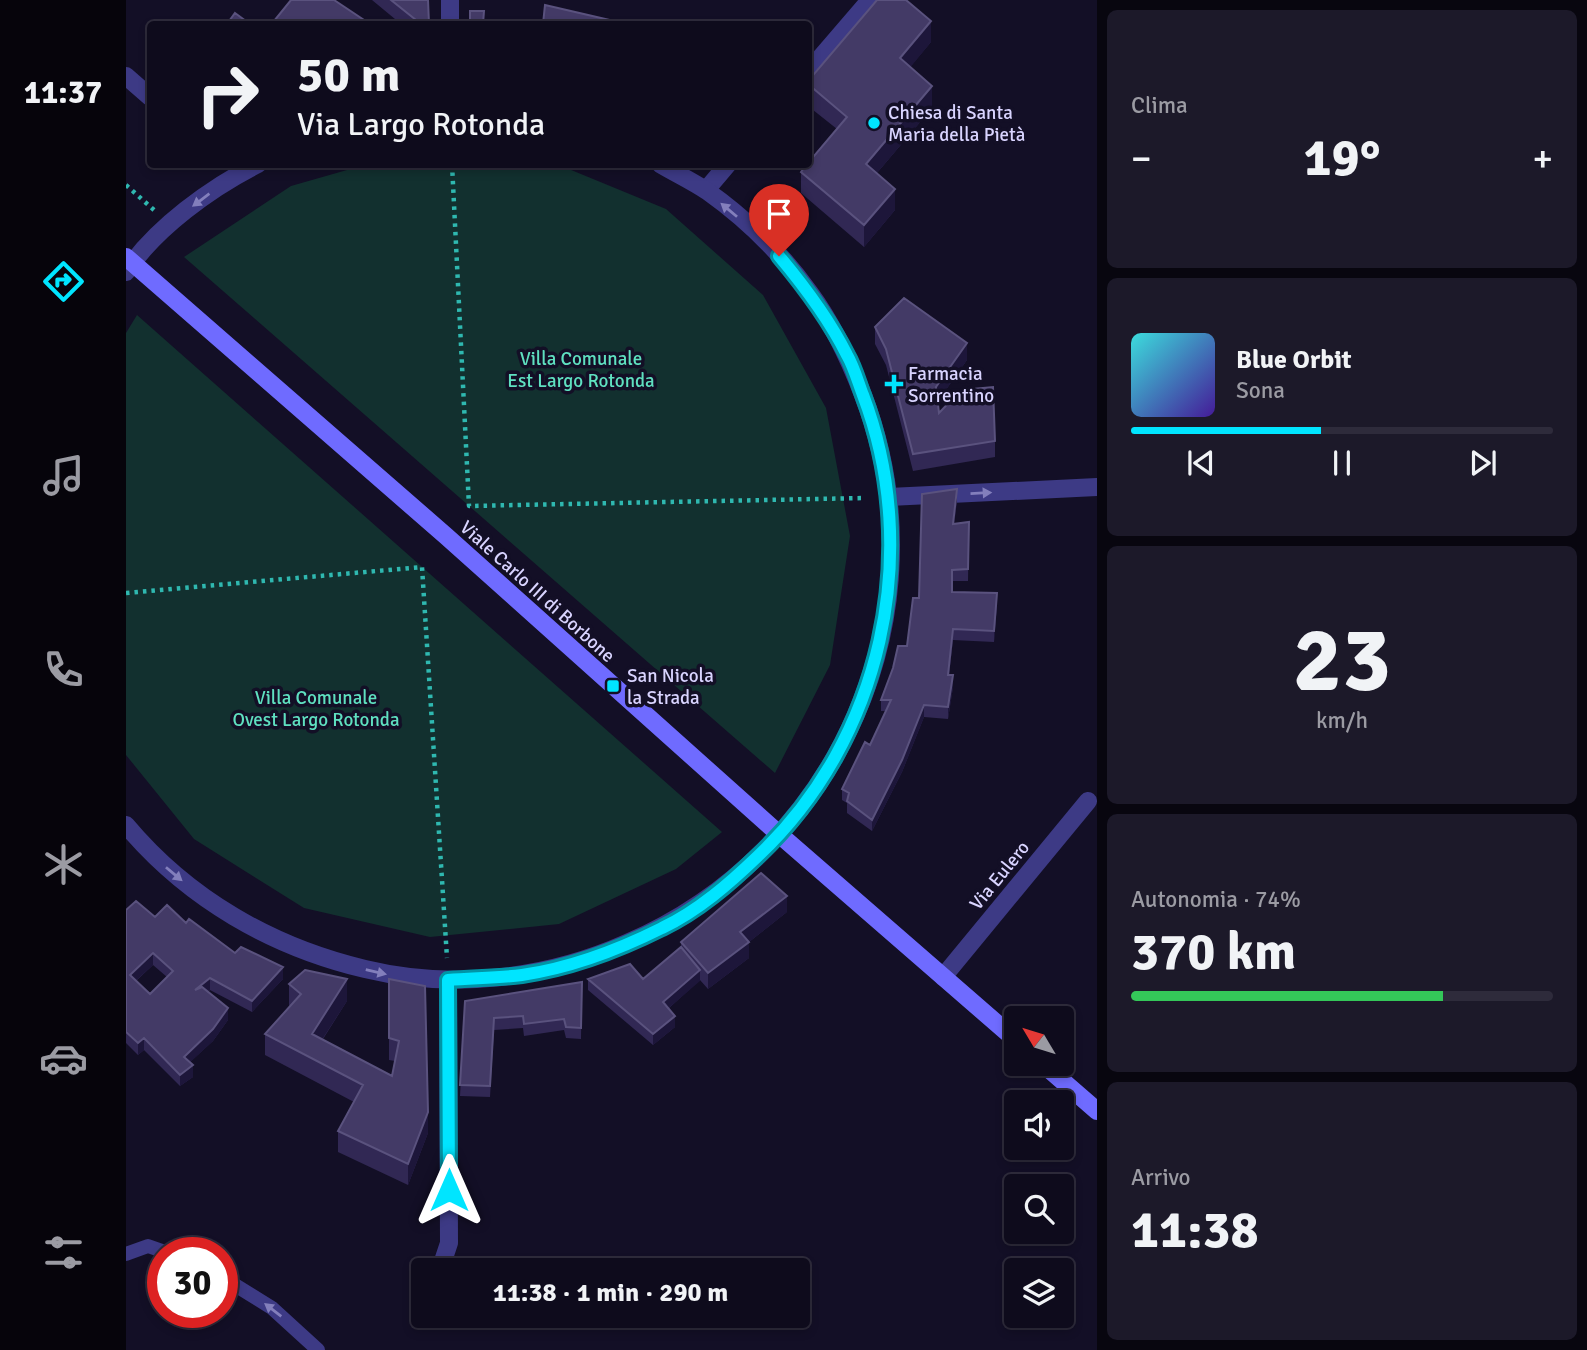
<!DOCTYPE html>
<html lang="it">
<head>
<meta charset="utf-8">
<style>
	body { margin:0; font-family:Signika,sans-serif; background:#1c1929; color:#f1f3f6; height:100vh; display:flex; flex-direction:column; font-size:26px; white-space:nowrap }
	* { box-sizing:border-box; margin:0 }
	p { font-size:23px; color:#9b9ba3 }
	.icon { flex:none; width:38px; height:38px; fill:none; stroke:currentColor; stroke-width:2; stroke-linecap:round; stroke-linejoin:round }
	.map { position:relative; flex:1; overflow:hidden }
	.drawer { display:flex; flex-direction:column; gap:10px; padding:10px; background:#08060f; width:490px }
	.drawer>* { flex:none }
	.top-card { position:absolute; left:21px; top:21px; width:665px; height:147px; border-radius:7px; box-shadow:0 4px 10px #0003,0 0 0 2px #2e2b3b; background:#0e0b1c; color:#f1f3f6; overflow:hidden }
	.needle { width:46px; rotate:308deg }
	.controls { position:absolute; left:878px; top:1006px; display:grid; gap:14px }
	.controls a { display:grid; place-items:center; width:70px; height:70px; border-radius:7px; background:#0e0b1c; box-shadow:0 4px 10px #0003,0 0 0 2px #2e2b3b; font-size:35px }
	.speed { position:absolute; left:21px; top:1237px; display:flex; gap:14px; font-size:35px; font-weight:700; text-align:center }
	.speed>* { display:grid; place-content:center; width:91px; height:91px; border-radius:50%; background:#0e0b1c; box-shadow:0 4px 10px #0003,0 0 0 2px #2e2b3b; line-height:1 }
	.speed .limit { border:10px solid #d22; background:#fff; color:#111 }
	.pin { position:absolute; display:grid; place-items:center; width:60px; height:60px; color:#fff; margin:-72px -30px; border-radius:50% 50% 50% 0; rotate:-45deg; box-shadow:0 0 7px #0007 }
	.pin .icon { rotate:45deg }
	.me { position:absolute; width:77px; margin:-38px; rotate:0deg; stroke-linejoin:round; filter:drop-shadow(0 0 5px #0008) }
	.turn { display:flex; align-items:center; gap:24px; height:147px; padding:0 35px; font-size:32px }
	.turn .icon { width:91px; height:91px; stroke-width:2.5 }
	.turn b { display:block; font-size:49px; line-height:60px }
	.big { font-size:52px; font-weight:700; line-height:1.1 }
	.drawer .widget { flex:1; display:flex; flex-direction:column; justify-content:center; gap:10px; min-width:0; padding:0 24px; border-radius:10px; background:#1c1929 }
	.drawer .dial { align-items:center; gap:0 }
	.dial b { font-size:91px; line-height:1 }
	.song { display:flex; align-items:center; gap:21px }
	.cover { width:84px; height:84px; border-radius:10px; background:linear-gradient(135deg,hsl(180 70% 55%),hsl(260 70% 35%)) }
	.played { height:7px; border-radius:4px; background:linear-gradient(90deg,#00e5ff 45%,#2e2b3b 45%) }
	.keys { display:flex; justify-content:space-around; direction:ltr }
	.heat { display:flex; justify-content:space-between; align-items:center; font-size:38px; direction:ltr }
	.charge { height:10px; border-radius:5px; background:linear-gradient(90deg,#34c759 74%,#2e2b3b 0) }
	.trip { position:absolute; left:285px; top:1258px; width:399px; height:70px; border-radius:7px; background:#0e0b1c; box-shadow:0 4px 10px #0003,0 0 0 2px #2e2b3b; font-weight:700; line-height:70px; text-align:center }
	main { display:flex; flex:1; min-height:0 }
	.menu { display:flex; flex-direction:column; width:126px; justify-content:space-around; align-items:center; background:#06040b; color:#9b9ba3 }
	.menu .icon { width:49px; height:49px }
	.menu .current { color:#00e5ff }
	.menu b { font-size:32px; color:#f1f3f6 }
	.map>svg:first-child { display:block }
	.green { fill:#12302f }
	.lines { fill:none; stroke-linecap:round; stroke-linejoin:round }
	.path { stroke:#2fb8b0; stroke-width:4.5; stroke-dasharray:3.5 5; stroke-linecap:butt }
	.service { stroke:#3d3a85; stroke-width:14 }
	.minor { stroke:#3d3a85; stroke-width:18 }
	.tertiary { stroke:#3d3a85; stroke-width:18 }
	.secondary { stroke:#6f6bff; stroke-width:18 }
	.wall { fill:#312854; fill-rule:evenodd }
	.shaded-wall { fill:#1d163a }
	.building { fill:#433a66; stroke:#5a527e; stroke-width:2; fill-rule:evenodd }
	.oneway { fill:#837fbc }
	.route-casing { stroke:#0095a6; stroke-width:18 }
	.route { stroke:#00e5ff; stroke-width:12 }
	.poi-dot { fill:#00e5ff; stroke:#130f26; stroke-width:2.5 }
	.labels { text-anchor:middle; stroke-width:7; stroke-linejoin:round; paint-order:stroke }
	.poi-label { font-size:19px; fill:#d9d4ff; stroke:#130f26; text-anchor:start }
	.park-label { font-size:19px; fill:#5fe0c0; stroke:#130f26 }
	.street-label { font-size:19px; fill:#d9d4ff; stroke:#130f26 }
</style>
</head>
<body>
<main>
<nav class="menu">
<b>11:37</b>
<svg class="icon current" aria-label="directions" viewBox="0 0 24 24"><path d="M12 3l9 9-9 9-9-9zM9 14v-3h6M13 9l2 2-2 2"/></svg>
<svg class="icon" aria-label="music" viewBox="0 0 24 24"><path d="M9 18V5l10-2v13"/><circle cx="6" cy="18" r="3"/><circle cx="16" cy="16" r="3"/></svg>
<svg class="icon" aria-label="phone" viewBox="0 0 24 24"><path d="M5 4h4l2 5-3 2q2 4 5 5l2-3 5 2v4C11 20 4 13 5 4z"/></svg>
<svg class="icon" aria-label="climate" viewBox="0 0 24 24"><path d="M12 3v18M4 7l16 10M4 17L20 7"/></svg>
<svg class="icon" aria-label="car" viewBox="0 0 24 24"><path d="M5 17H2v-5l4-1 3-4h7l3 4 3 1v5h-3M9 17h6M6 11h13"/><circle cx="7" cy="17" r="2"/><circle cx="17" cy="17" r="2"/></svg>
<svg class="icon" aria-label="filters" viewBox="0 0 24 24"><path d="M4 7h16M4 17h16"/><circle cx="9" cy="7" r="2"/><circle cx="15" cy="17" r="2"/></svg>
</nav>
<div class="map">
<svg width="971" height="1350" viewBox="0 0 971 1350">
	<rect width="100%" height="100%" fill="#130f26"/>
	<path class="green" d="M242,164L433,165L540,209L637,295L700,408L724,536L704,665L649,773L58,257L165,186Z
		M11,315L596,832L550,869L433,924L304,937L178,908L68,839L0,755V333Z"/>
	<g class="lines">
		<path class="path" d="M326,164L343,506L739,498
			M0,185L28,210
			M0,593L296,567L321,958"/>
		<path class="service" d="M0,1254L22,1246L42,1253
			M96,1277L146,1308L192,1350"/>
		<path class="minor" d="M682,72L744,0
			M0,76L24,97
			M580,190L602,164
			M763,497L971,487
			M817,977L962,801
			M314,1270L323,1243L322,980"/>
		<path class="tertiary" d="M324,24V0
			M0,272C29,228 86,187 132,164
			M0,825C62,899 146,947 239,969C326,990 420,979 501,943C712,852 820,612 737,395C723,359 707,324 684,293C656,254 619,218 581,191C566,181 549,173 534,164"/>
		<path class="secondary" d="M0,257L320,536L654,835L891,1041
			M917,1064L971,1111"/>
	</g>
	<path class="wall" d="M246,0H302L303,24H275Z
		M805,42L784,67L806,108L751,173L769,210L738,247L675,193V172L711,129L682,106V81Z
		M749,327L841,360L812,401L813,413L869,441V457L787,471L760,365L749,344Z
		M831,501L828,524L843,522L842,581H826V592L871,604L868,642L827,640L823,675L827,687L822,719L798,717L776,772L746,831L721,813V803L716,800V789L744,745L760,711H755V700L781,646Z
		M0,910L29,917L60,923L109,953L157,979L126,1012L84,990L82,992L102,1020L87,1041L64,1062L67,1077L54,1086L18,1050L12,1055L0,1043ZM27,965L41,977L24,994L10,981Z
		M661,912L623,942V958L582,989L574,980L543,1008L549,1027L527,1045L462,990V979H517L555,947V942Z
		M263,979L302,1133L282,1185L212,1152V1131L228,1102L139,1055V1034L164,1006L163,1005V984L221,1001L197,1039L266,1076L269,1061L263,1060Z
		M456,982L455,1039L440,1038L438,1030L398,1036L397,1028L368,1030L364,1097L334,1096L339,1001Z"/>
	<path class="shaded-wall" d="M805,21V42L774,80V58Z
		M806,86V108L740,186V164Z
		M769,189V210L738,247V225Z
		M841,343V360L810,404V387Z
		M831,489V501L827,536V524Z
		M871,593V604L868,642V631Z
		M827,629V640L822,686V675Z
		M827,675V687L822,719V707Z
		M798,705V717L776,772L746,831V820Z
		M661,896V912L623,942V958L582,989V973L614,932Z
		M27,953V965L4,986V975Z
		M157,967V979L126,1012V1001Z
		M574,970V981L537,1013V1002Z
		M84,978V990L69,1001V990Z
		M221,979V1001L186,1055V1034Z
		M102,1008V1020L87,1041L58,1068V1057Z
		M549,1016V1027L527,1045V1034Z
		M18,1038V1050L12,1055V1043Z
		M67,1065V1077L54,1086V1075Z
		M302,1112V1133L282,1185V1164Z"/>
	<path class="building" d="M165,0H208L244,24H149L148,21Z
		M265,0H302L303,24H295Z
		M751,0H780L805,21L774,58L806,86L740,164L769,189L738,225L675,172L681,164H682V163L721,117L682,84V81Z
		M419,5L488,21L487,24H417Z
		M344,11H358L357,24H344Z
		M109,13L124,24H101Z
		M778,298L841,343L810,387L813,413L835,390L867,387L869,441L787,454L760,349L749,327Z
		M831,489L827,524L843,522L842,569L826,570V592L871,593L868,631L827,629L822,675H827L822,707L798,705L776,760L746,820L721,801L723,793L716,789L739,742L744,745L765,700H755L767,668L772,646H781L787,598H793L796,494Z
		M635,873L661,896L614,932L623,942L582,973L555,942Z
		M10,901L29,917L41,905L60,923L63,919L109,953L115,947L157,967L126,1001L84,978L69,990L76,987L102,1008L87,1029L58,1057L67,1065L54,1075L18,1038L12,1043L0,1032V910ZM27,953L47,971L24,994L4,975Z
		M555,947L574,970L537,1002L549,1016L527,1034L462,979L504,964L517,979Z
		M179,970L221,979L186,1034L266,1076L273,1041L263,1038V979L299,986L302,1112L282,1164L212,1131L237,1085L139,1034L175,994L163,984Z
		M456,982L455,1028L440,1027L438,1019L398,1024L397,1016L368,1018L364,1086L334,1085L339,1001Z"/>
	<defs><path id="oneway-solid" d="M-6-.8H1V-3.2L6.5 0L1 3.2V.8H-6Z" transform="scale(1.75)"/></defs>
	<g class="oneway">
		<use href="#oneway-solid" transform="translate(75 200) rotate(143)"/>
		<use href="#oneway-solid" transform="translate(603 210) rotate(-140)"/>
		<use href="#oneway-solid" transform="translate(855 493) rotate(-3)"/>
		<use href="#oneway-solid" transform="translate(48 874) rotate(40)"/>
		<use href="#oneway-solid" transform="translate(250 972) rotate(13)"/>
		<use href="#oneway-solid" transform="translate(147 1310) rotate(-142)"/>
	</g>
	<g class="lines">
		<g class="route-casing">
			<path id="route" d="M323,1190L322,980C347,978 372,978 396,975C444,968 492,950 536,928C572,911 604,883 632,856C756,739 797,553 737,395C732,382 728,367 721,355C703,319 679,287 653,256"/>
		</g>
		<use href="#route" class="route"/>
	</g>
	<g class="poi-dot">
		<circle cx="748" cy="123" r="7"/>
		<path d="M764.5 373.5h7v7h7v7h-7v7h-7v-7h-7v-7h7z"/>
		<rect x="480" y="679" width="14" height="14" rx="3.5"/>
	</g>
	<g class="labels">
		<g class="poi-label">
			<text x="762" y="119">Chiesa di Santa<tspan x="762" dy="22">Maria della Pietà</tspan></text>
			<text x="782" y="380">Farmacia<tspan x="782" dy="22">Sorrentino</tspan></text>
			<text x="501" y="682">San Nicola<tspan x="501" dy="22">la Strada</tspan></text>
		</g>
		<g class="park-label">
			<text x="455" y="365">Villa Comunale<tspan x="455" dy="22">Est Largo Rotonda</tspan></text>
			<text x="190" y="704">Villa Comunale<tspan x="190" dy="22">Ovest Largo Rotonda</tspan></text>
		</g>
		<g class="street-label">
			<text transform="translate(412 591) rotate(42)" y="7">Viale Carlo III di Borbone</text>
			<text transform="translate(873 875) rotate(-51)" y="7">Via Eulero</text>
		</g>
	</g>
</svg>
<div class="controls">
<a><svg class="needle" viewBox="-14 -14 28 28"><path d="M0-13l5 13h-10z" fill="#e53935"/><path d="M0 13l5-13h-10z" fill="#9b9ba3"/></svg></a>
<a><svg class="icon" aria-label="sound" viewBox="0 0 24 24"><path d="M4 9h4l5-4v14l-5-4H4zM17 9q2 3 0 6"/></svg></a>
<a><svg class="icon" aria-label="search" viewBox="0 0 24 24"><circle cx="10" cy="10" r="6"/><path d="M15 15l6 6"/></svg></a>
<a><svg class="icon" aria-label="layers" viewBox="0 0 24 24"><path d="M12 4l9 5-9 5-9-5zM3 14l9 5 9-5"/></svg></a>
</div>
<div class="speed"><div class="limit">30</div></div>
<div class="pin" style="left:653px;top:256px;background:#d93025"><svg class="icon" aria-label="arrive" viewBox="0 0 24 24"><path d="M6 21V4h12l-3 4 3 4H6"/></svg></div>
<svg class="me" style="left:323px;top:1190px" viewBox="-20 -20 40 40"><path d="M0-17L14 15 0 8-14 15z" fill="#00e5ff" stroke="#fff" stroke-width="4"/></svg>
<div class="trip">11:38 · 1 min · 290 m</div>
<div class="top-card">
<div class="turn"><svg class="icon" aria-label="right" viewBox="0 0 24 24"><path d="M7 20v-9h11M14 6l5 5-5 5"/></svg><div><b>50 m</b>Via Largo Rotonda</div></div>
</div>
</div>
<section class="drawer">
<div class="widget"><p>Clima</p>
<div class="heat"><a>−</a><b class="big">19°</b><a>+</a></div>
</div>
<div class="widget">
<div class="song"><i class="cover"></i><div><b>Blue Orbit</b><p>Sona</p></div></div>
<div class="played"></div>
<div class="keys"><svg class="icon" aria-label="previous" viewBox="0 0 24 24"><path d="M18 5L8 12l10 7zM5 5v14"/></svg><svg class="icon" aria-label="pause" viewBox="0 0 24 24"><path d="M8 5v14M16 5v14"/></svg><svg class="icon" aria-label="next" viewBox="0 0 24 24"><path d="M6 5l10 7-10 7zM19 5v14"/></svg></div>
</div>
<div class="widget dial"><b>23</b><p>km/h</p></div>
<div class="widget"><p>Autonomia · 74%</p><b class="big">370 km</b><div class="charge"></div></div>
<div class="widget"><p>Arrivo</p><b class="big">11:38</b></div>
</section>
</main>
</body>
</html>
